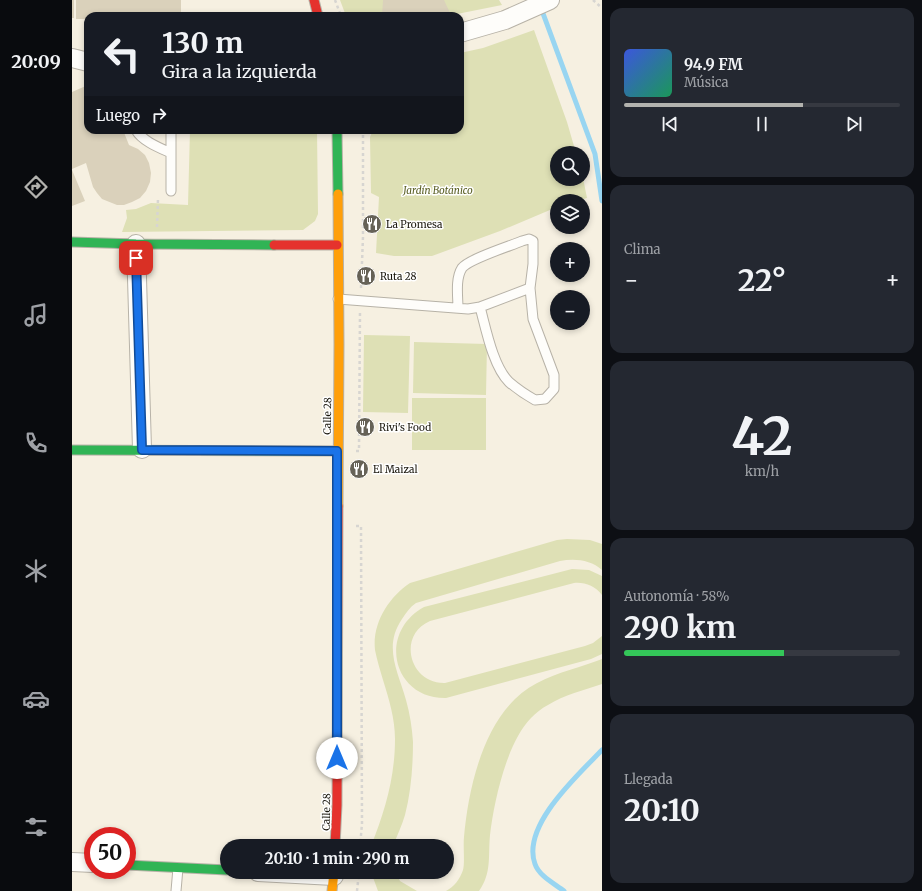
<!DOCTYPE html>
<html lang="es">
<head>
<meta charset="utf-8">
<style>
	body { margin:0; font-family:Merriweather,serif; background:#242831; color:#f1f3f6; height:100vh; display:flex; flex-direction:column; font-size:15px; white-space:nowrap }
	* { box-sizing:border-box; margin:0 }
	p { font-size:13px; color:#9ea1a6 }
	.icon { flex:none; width:22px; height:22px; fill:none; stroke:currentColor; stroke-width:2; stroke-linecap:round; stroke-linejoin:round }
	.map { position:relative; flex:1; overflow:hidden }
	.panel { display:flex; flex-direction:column; gap:8px; padding:8px; background:#0d0f14; width:320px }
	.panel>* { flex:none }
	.hud { position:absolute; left:12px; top:12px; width:380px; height:122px; border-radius:12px; box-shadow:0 2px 6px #0003; background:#171b24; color:#f1f3f6; overflow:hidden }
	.tools { position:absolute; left:478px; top:146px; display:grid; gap:8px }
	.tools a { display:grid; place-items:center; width:40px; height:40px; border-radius:50%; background:#171b24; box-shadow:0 2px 6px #0003; font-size:20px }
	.speed { position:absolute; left:12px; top:827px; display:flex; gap:8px; font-size:20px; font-weight:700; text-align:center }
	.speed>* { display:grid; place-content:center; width:52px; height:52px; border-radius:50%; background:#171b24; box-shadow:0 2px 6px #0003; line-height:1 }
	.speed .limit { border:6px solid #d22; background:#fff; color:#111 }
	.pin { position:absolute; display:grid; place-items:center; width:34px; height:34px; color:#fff; margin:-17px; border-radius:8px; box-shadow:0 2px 6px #0006 }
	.me { position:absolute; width:44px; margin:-22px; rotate:0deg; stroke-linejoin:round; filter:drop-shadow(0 0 3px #0008) }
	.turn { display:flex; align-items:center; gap:14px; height:84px; padding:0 12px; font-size:18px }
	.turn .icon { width:52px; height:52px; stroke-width:2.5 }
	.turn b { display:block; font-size:28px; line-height:34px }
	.then { display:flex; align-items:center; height:38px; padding:0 12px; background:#0003; gap:8px; font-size:15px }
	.big { font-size:30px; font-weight:700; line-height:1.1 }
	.panel .widget { flex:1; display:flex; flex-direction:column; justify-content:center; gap:6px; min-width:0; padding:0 14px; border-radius:12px; background:#242831 }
	.panel .dial { align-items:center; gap:0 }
	.dial b { font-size:52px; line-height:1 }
	.song { display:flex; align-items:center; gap:12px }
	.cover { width:48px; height:48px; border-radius:6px; background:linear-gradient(135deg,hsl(230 70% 55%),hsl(150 70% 35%)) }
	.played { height:4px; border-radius:2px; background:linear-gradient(90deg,#b2b2ae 65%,#363941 65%) }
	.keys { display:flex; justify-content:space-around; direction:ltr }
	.heat { display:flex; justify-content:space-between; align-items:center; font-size:22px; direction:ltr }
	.charge { height:6px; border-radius:3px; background:linear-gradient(90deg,#34c759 58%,#363941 0) }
	.trip { position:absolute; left:148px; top:839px; width:234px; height:40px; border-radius:20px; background:#171b24; box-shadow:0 2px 6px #0003; font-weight:700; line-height:40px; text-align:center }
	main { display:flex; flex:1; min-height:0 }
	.menu { display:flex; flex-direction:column; width:72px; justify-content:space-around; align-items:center; background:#090b0e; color:#9ea1a6 }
	.menu .icon { width:28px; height:28px }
	.menu .selected { color:#b2b2ae }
	.menu b { font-size:18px; color:#f1f3f6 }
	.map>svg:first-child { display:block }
	.green { fill:#dee0b5 }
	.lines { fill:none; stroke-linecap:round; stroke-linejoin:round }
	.stream { stroke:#98d5f1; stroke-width:5 }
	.building { fill:#dad1bb }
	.lane-casing { stroke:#b7b2a7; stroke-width:11 }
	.street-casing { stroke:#b7b2a7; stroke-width:20 }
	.fast-casing { stroke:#b7b2a7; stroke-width:11 }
	.slow-casing { stroke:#b7b2a7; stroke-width:11 }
	.jam-casing { stroke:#b7b2a7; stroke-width:11 }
	.path { stroke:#d7d5d1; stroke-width:2.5; stroke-dasharray:3 3; stroke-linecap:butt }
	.lane { stroke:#fefdfa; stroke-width:9 }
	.street { stroke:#fefdfa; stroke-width:18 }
	.fast { stroke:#30b455; stroke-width:9 }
	.slow { stroke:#ff9f0a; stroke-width:9 }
	.jam { stroke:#e5322d; stroke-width:9 }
	.route-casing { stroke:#114b97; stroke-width:10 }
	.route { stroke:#1a73e8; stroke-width:7 }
	.labels { text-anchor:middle; stroke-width:3; stroke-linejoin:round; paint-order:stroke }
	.park-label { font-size:10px; font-style:italic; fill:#575c20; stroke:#fff }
	.poi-label { font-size:10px; fill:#19160c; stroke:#fff; text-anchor:start }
	.street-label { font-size:10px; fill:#19160c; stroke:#fff }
</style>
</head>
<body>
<main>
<nav class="menu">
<b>20:09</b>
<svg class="icon selected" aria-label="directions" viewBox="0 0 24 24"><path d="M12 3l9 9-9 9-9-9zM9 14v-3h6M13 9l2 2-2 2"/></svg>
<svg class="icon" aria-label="music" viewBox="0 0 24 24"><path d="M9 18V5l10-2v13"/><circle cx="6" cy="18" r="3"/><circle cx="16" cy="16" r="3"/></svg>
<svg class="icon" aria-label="phone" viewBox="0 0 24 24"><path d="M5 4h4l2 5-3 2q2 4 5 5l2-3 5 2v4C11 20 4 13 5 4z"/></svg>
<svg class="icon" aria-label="climate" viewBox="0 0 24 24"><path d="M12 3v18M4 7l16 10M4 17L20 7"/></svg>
<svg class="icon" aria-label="car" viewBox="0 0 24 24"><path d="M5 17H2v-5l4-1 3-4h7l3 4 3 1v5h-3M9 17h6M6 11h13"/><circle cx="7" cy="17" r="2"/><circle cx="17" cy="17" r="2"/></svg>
<svg class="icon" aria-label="filters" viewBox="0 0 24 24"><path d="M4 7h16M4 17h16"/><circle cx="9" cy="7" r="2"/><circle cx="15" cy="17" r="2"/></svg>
</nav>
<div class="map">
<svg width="530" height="891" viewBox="0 0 530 891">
	<rect width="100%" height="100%" fill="#f6f0e1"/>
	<path class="green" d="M268,0H427L430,5L375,16H274Z
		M462,30L495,122L504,153H485V179H511V178L515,198L505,201H485V207L428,231L360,256H322L304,253L307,197L299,193L298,137L301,130H388V53L411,48Z
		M118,130H245L246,214L243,221L231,230L50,232L55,218L54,210L64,209L79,203L116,205Z
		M292,335L338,336L336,413L291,412Z
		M342,342L415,344L414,395L341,393Z
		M340,398H414V450H340Z
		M495,539L518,540L530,544V570C519,560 503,558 488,561L344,603C338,607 334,613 330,619C311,647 326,671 334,700C338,714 340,728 341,742C341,766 339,792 333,815C330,825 325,836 321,846H299C313,811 323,777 323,739C323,719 317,699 311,680C308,670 305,660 303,650C300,623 317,597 338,583L485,540Z
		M500,569L517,570L530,576V595C523,586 513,582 502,583L358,621C325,635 337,684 373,683L513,646L521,643L530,636V654L519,659L374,698C321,699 305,633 352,607Z
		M530,659V684C512,690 492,695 476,705C470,708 464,713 459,718C435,742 422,801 418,835C416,856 420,873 407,891H374C382,887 388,879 391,870C393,863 391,846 392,837C396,792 409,732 443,699C460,682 484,674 507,667C515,664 523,662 530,659Z
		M299,872H324L328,881L345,891H306Z"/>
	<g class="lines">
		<path class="stream" d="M469,8L523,154L530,201
			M492,891C483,884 467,876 463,864C449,826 506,775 530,750"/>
	</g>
	<path class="building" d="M0,0H2V18H0Z
		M4,0H109V16H16V19H4Z
		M311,0H372L379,15L310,16Z
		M16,85V130H51L57,145L66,149L73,155L77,163L79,173L78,182L74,191L68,198L60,202L52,205H45L30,199L25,193L21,187L14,163L0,169V92Z
		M0,170L13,201L0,206Z"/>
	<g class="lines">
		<g class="lane-casing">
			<path id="lane" d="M64,130C70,141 88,148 99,153
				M99,130V191
				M266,299L396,309L408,307L458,288
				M386,308C386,297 383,279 390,268C397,259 438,246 450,241L457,239L461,241V264L458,288L461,319L482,375V389L473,399L463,400C454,395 445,389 437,382C421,366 414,329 408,307
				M104,891L106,868"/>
		</g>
		<g class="street-casing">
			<path id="street" d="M388,33L433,20L478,0
				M0,58L16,62
				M64,244L70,449
				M0,862L21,863
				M186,872L262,876"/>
		</g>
		<g class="fast-casing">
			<path id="fast" d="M265,130L266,194
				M0,242L64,244L202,245
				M0,450L265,451
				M55,865L155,870"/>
		</g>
		<g class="slow-casing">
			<path id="slow" d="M266,194L267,344L266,506
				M260,891L262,872"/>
		</g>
		<g class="jam-casing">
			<path id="jam" d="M242,0L246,16
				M202,245H265
				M263,846L265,805L266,506"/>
		</g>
		<path class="path" d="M263,0L269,16
			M521,0L530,8
			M85,227L86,199
			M289,288L291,237V130
			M284,451H287L288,311
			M284,526H289L290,824L288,846
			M285,891L287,872"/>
		<use href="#lane" class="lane"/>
		<use href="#street" class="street"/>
		<use href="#fast" class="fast"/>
		<use href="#slow" class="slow"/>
		<use href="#jam" class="jam"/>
	</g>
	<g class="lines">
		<g class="route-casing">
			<path id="route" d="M64,258L70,450L265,451V758"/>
		</g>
		<use href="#route" class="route"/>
	</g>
	<defs>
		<g id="restaurant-disc" transform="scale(1)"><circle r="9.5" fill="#666257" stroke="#fff"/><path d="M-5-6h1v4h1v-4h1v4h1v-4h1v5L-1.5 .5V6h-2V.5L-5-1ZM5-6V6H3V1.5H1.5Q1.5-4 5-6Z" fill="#fff"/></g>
	</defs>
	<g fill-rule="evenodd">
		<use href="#restaurant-disc" x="300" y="224"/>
		<use href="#restaurant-disc" x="294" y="276"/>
		<use href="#restaurant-disc" x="293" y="427"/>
		<use href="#restaurant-disc" x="287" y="469"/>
	</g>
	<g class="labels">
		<g class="park-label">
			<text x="366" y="194">Jardín Botánico</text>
		</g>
		<g class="poi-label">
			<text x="314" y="228">La Promesa</text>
			<text x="308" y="280">Ruta 28</text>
			<text x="307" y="431">Rivi's Food</text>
			<text x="301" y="473">El Maizal</text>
		</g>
		<g class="street-label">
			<text transform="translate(255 416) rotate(-89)" y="4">Calle 28</text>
			<text transform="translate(254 812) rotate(-89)" y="4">Calle 28</text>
		</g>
	</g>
</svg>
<div class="tools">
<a><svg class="icon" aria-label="search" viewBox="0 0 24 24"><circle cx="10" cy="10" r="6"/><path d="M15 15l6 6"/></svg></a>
<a><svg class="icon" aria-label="layers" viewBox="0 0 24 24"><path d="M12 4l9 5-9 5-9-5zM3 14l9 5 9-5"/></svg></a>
<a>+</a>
<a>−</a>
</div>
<div class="speed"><div class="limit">50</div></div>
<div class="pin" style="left:64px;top:258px;background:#d93025"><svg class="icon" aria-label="arrive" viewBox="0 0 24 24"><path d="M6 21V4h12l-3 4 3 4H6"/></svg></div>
<svg class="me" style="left:265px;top:758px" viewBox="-20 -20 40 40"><circle r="19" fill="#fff"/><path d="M0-13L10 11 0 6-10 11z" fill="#1a73e8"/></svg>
<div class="trip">20:10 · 1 min · 290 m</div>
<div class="hud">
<div class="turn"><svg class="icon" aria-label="left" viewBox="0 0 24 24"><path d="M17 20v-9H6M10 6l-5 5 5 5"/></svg><div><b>130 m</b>Gira a la izquierda</div></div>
<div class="then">Luego<svg class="icon" aria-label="right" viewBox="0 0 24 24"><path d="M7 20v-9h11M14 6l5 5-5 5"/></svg></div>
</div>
</div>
<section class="panel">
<div class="widget">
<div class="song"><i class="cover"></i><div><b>94.9 FM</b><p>Música</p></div></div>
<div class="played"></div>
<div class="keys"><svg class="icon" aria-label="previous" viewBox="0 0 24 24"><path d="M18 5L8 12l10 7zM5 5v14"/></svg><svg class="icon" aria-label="pause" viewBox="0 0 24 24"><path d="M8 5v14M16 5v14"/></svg><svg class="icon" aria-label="next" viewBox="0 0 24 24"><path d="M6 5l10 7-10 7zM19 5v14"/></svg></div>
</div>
<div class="widget"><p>Clima</p>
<div class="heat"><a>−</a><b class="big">22°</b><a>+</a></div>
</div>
<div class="widget dial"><b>42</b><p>km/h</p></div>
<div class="widget"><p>Autonomía · 58%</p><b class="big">290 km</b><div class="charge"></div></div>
<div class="widget"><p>Llegada</p><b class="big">20:10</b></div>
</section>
</main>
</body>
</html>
